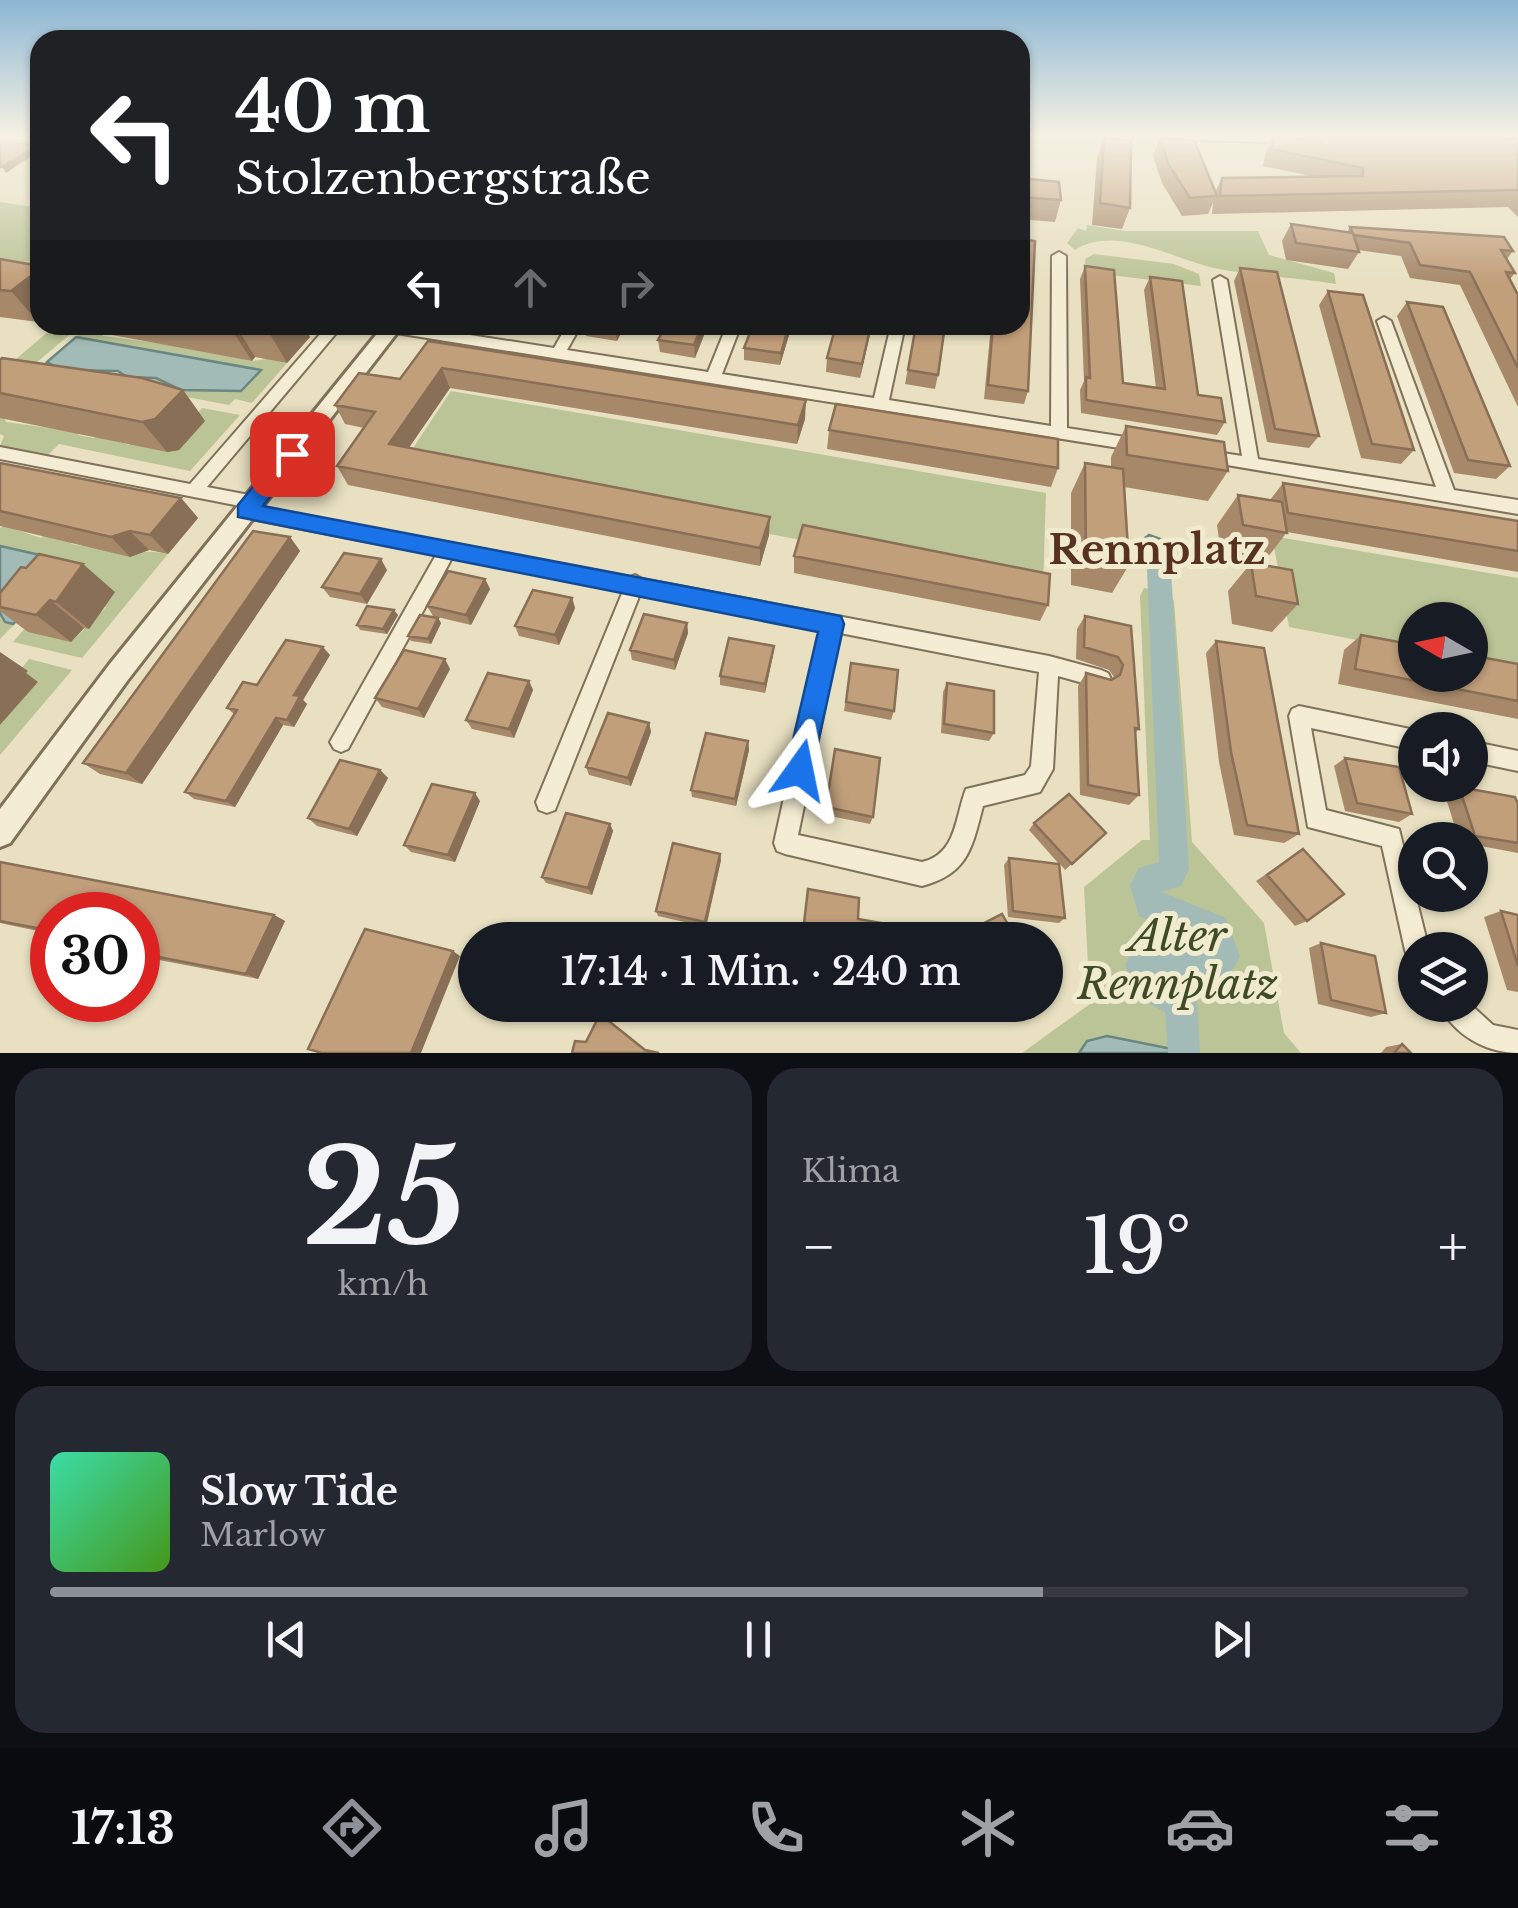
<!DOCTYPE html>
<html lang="de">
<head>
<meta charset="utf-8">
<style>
	body { margin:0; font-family:"Libre Baskerville",serif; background:#242831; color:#f1f3f6; height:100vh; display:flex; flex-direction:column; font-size:38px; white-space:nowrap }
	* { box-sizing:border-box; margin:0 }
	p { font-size:32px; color:#9ea1a6 }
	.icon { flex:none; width:55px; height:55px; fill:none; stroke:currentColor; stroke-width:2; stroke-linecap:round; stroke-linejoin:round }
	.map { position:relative; height:1053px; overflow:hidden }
	.details { display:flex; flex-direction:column; gap:15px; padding:15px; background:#0d0f14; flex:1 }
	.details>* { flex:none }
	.banner { position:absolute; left:30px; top:30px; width:1000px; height:305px; border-radius:30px; box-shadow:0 2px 8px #0004; background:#202124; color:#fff; overflow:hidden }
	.needle { width:65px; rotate:279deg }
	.buttons { position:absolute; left:1398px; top:602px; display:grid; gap:20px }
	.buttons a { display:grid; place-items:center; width:90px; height:90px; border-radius:50%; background:#171b24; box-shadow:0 2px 8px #0004; font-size:50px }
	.speed { position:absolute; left:30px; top:892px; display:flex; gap:20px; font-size:50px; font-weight:700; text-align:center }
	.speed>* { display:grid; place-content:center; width:130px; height:130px; border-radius:50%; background:#171b24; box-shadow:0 2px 8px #0004; line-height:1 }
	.speed .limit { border:15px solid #d22; background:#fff; color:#111 }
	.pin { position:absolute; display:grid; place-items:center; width:85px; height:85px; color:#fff; margin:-42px; border-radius:20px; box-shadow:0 5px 15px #0006 }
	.me { position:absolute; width:110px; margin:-55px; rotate:12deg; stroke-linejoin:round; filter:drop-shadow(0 0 8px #0008) }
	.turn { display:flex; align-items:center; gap:35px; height:210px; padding:0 40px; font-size:45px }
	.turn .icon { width:130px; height:130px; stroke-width:2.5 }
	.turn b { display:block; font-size:70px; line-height:85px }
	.lanes { display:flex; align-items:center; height:95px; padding:0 40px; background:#0003; justify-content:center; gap:50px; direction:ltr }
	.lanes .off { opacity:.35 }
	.big { font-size:75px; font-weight:600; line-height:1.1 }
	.details .widget { flex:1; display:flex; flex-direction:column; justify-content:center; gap:15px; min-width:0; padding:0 35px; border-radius:30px; background:#242831 }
	.details .dial { align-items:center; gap:0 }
	.dial b { font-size:130px; line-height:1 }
	.song { display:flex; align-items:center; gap:30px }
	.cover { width:120px; height:120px; border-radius:15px; background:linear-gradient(135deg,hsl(160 70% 55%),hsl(100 70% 35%)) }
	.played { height:10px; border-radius:5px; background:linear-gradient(90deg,#8c9099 70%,#363941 70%) }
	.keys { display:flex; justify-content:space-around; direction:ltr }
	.heat { display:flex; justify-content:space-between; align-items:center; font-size:55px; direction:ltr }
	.details .tiles { flex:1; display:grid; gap:15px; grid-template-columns:1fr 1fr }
	.widget:last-child { grid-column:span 2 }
	.trip { position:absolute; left:458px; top:922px; width:605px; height:100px; border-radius:50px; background:#171b24; box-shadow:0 2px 8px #0004; font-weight:600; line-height:100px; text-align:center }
	.tab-bar { display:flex; height:160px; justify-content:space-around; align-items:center; background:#090b0e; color:#9ea1a6 }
	.tab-bar .icon { width:70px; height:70px }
	.tab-bar .on { color:#8c9099 }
	.tab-bar b { font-size:45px; color:#f1f3f6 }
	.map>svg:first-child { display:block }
	.green { fill:#bbc496 }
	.water { fill:#a3bbb6; stroke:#6b8783; stroke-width:2.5 }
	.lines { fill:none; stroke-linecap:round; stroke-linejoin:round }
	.canal { fill:#a3bbb6; fill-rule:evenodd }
	.minor-casing { stroke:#7f715a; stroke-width:4 }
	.tertiary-casing { stroke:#7f715a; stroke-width:6 }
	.minor { fill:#f4edd3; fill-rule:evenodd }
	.tertiary { fill:#f4edd3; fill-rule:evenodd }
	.wall { fill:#a7896a }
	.shaded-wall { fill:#886f56 }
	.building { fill:#c29f7b; stroke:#886f56; stroke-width:2.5 }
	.route { fill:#1a73e8; stroke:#114b97; stroke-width:2.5 }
	.labels { text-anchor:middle; stroke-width:10; stroke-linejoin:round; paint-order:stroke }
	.quarter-label { font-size:40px; font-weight:bold; fill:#583221; stroke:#f0eacf }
	.near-park-label { font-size:42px; font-style:italic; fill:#3e4b26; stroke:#f0eacf }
</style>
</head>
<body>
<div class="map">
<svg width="1518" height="1053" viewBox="0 0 1518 1053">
	<rect width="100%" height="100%" fill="#e8e0c1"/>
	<path class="green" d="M0,202L40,208V259L24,262L40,261V278L0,272Z
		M1087,225L1125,231H1258L1269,255L1334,273L1336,284C1298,278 1257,276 1219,269C1178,262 1117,223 1075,250L1067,243L1078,228L1086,231Z
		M1094,254L1174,264L1199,274L1201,286L1086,272L1085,259Z
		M56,325H81L30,368L9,365Z
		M90,325H103V336L188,347L252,361L265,359L279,325L299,328L272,360L287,363L252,403L235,399L229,405L107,382L112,377L156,378L181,390L241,391L260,369L76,337Z
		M451,391L1046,493L1043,587L403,463Z
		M0,404L6,422L80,432L78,435L94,438L98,435L129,445L133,441L167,452L202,408L240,415L190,471L59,444L48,455L0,446L4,436L0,434Z
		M5,526L41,538L46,533L73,540L71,544L90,547L94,544C131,560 135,547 168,554L82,658L13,642L34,618L71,642L106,607L46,593L0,639V613L69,561L0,546V528Z
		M1272,536L1518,578V671L1470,661V620H1415V651L1289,627Z
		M1144,588L1167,591L1174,601L1192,842L1264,923L1284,1033L1301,1053H1022L1090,1004L1084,887L1142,840H1150L1140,596Z
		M29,659L72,670L0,755V725L37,682L22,678L21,669Z"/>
	<path class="water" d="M76,337L261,370L241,391L181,390L156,378L127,377L118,371L62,370L47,362Z
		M1149,535L1177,545L1183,556L1179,566C1160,575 1139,566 1136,545Z
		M0,546L71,562L13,624L5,622L0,613Z
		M1107,1036L1192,1053H1079L1087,1041Z"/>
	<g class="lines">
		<path class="canal" d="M1159,560L1167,563L1171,570L1189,869L1181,886L1162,892L1226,918L1240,956C1223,995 1194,981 1160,973L1193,991L1197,1003L1200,1053H1168L1165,1012L1138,998L1125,965L1133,948L1153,940L1207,952L1203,940L1139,916L1130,885L1139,868L1159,862L1147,570L1151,563Z"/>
		<g class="minor-casing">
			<path id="minor" d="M1155,136C1182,135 1281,131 1299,140L1293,143L1161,139Z
				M1059,252L1066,256L1067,428L1138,439L1144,441L1146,445L1144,449L1138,451L377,330L370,325H406L554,348L567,325H581L567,350L708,372L727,325H741L722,374L874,398L891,325H905L889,400L1051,426L1052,256Z
				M1220,276L1227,280L1258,459L1436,487L1377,321L1384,317L1391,321L1454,490L1518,500V514L1197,460L1195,456L1197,452L1203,450L1242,456L1213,280Z
				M328,325H343L207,487L260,497L263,502L259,507L630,577L635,575L642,579L1049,656L1101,670L1108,673L1111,679L1108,685L1101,688L1058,676L1053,769L1040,792L983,806C972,848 968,874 922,886L785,854L777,851L774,843L821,630L640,594L555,810L547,813L539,810L536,802L623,591L452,558L348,749L341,752L334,749L330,742L334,735L436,555L246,518L240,516L237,511L240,506L0,459V447L190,484ZM840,633L1039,672L1031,766L1025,775L966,789C955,817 957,854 922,862L798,835Z
				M1299,706L1415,730V750L1311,728L1326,810L1399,829L1429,950H1415V961L1408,959L1405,950L1382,846L1308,827L1289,716L1292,709Z
				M1470,741L1518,751V771L1470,761Z
				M1470,1004L1493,1025L1518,1030V1053C1487,1053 1453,1035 1440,1005Z"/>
		</g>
		<g class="tertiary-casing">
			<path id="tertiary" d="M384,325H403L127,681L10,843L0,847V809L109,665Z"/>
		</g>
		<use href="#minor" class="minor"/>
		<use href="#tertiary" class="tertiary"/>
	</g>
	<path class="wall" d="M1273,136L1303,139L1305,136H1504L1508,140L1518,138V217L1508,207L1212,214L1213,203L1208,214L1182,216L1162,183L1153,156L1160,138L1215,192L1222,178L1311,176L1263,166L1266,151Z
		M1104,137L1130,208L1122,229L1092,225L1097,158Z
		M1020,178L1061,200L1055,222L1020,219Z
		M1291,224L1347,232L1350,227L1513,251L1507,259L1515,273L1510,279L1518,295V407L1460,285L1410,278L1401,256L1358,250L1359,252L1348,269L1286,260L1282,241Z
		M0,259L40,266V320L38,322L0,317Z
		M1085,266L1123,383L1156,388L1144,290L1150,277L1198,395L1225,422L1217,435L1081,413L1080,390L1084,381L1080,279Z
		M1240,268L1319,436L1309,448L1267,442L1234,281Z
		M1328,291L1414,450L1401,464L1361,458L1319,305Z
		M1407,302L1510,466L1496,479L1454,473L1397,316Z
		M90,325H279L310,337L287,363L255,357L252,361L96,332Z
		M524,325H551L549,329Z
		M583,325H625L617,341L586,336Z
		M666,325H708L695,358L660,352L658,340Z
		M753,325H792L780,365L744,360V348Z
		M872,325L860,378L826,372L827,358Z
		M916,325L938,375L935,389L905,384Z
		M991,325H1020L1028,391L1024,404L984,399Z
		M428,341L805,419L797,444L450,388L409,448L769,535L760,566L348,485L337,466L364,428L345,424L335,405L400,379Z
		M0,360L183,390L205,421L179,450L167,452L0,418Z
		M1126,426L1228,471L1208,501L1124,487L1129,565L1112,593L1071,585V493L1085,463L1111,467V457Z
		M829,430L1058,468L1051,487L827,449Z
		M0,463L181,498L198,518L168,554L149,550L130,557L0,526Z
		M1283,483L1518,521V572L1287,532L1264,562L1221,554L1217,525L1238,495L1270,500Z
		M290,537L300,551L142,784L100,774L83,763Z
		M794,556L1048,605L1040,621L794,573Z
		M1251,563L1298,604L1272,632L1232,624L1228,591Z
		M387,570L367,604L330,597L322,587Z
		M485,579L490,589L471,625L433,616L427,606Z
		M115,592L89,629L84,628L71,642L28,632L0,611V593Z
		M572,598L575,608L559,645L519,636L515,626Z
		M398,615L387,634L360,630L357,625Z
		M1085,616L1131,626L1139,729L1135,733L1139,795L1129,805L1080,795L1078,686L1086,673L1111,680L1114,677L1109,670L1076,659L1077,629Z
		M438,618L441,623L431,644L411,641L408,636Z
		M687,623L688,633L675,670L632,660L630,650Z
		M1361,635L1518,664V719L1338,684L1344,650Z
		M1216,641L1299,834L1284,843L1234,835L1219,762L1206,653Z
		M774,646L773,655L765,693L720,685V676Z
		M330,655L303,700L307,704L294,727L283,725L235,807L194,799L185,792L234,714L227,708L257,685Z
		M851,663L894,711L891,720L844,711Z
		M450,669L424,718L382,707L375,698Z
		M529,681L533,690L514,738L472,729L466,720Z
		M947,683L994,733L989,741L941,733L943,692Z
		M649,723L651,732L631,786L589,775L586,767Z
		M748,741L749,750L736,806L692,797L691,790Z
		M835,749L873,817L870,824L825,815Z
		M1345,758L1412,814L1399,822L1345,811L1334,766Z
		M380,770L388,778L357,836L317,826L308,818Z
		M1459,787L1518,804V853L1470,844V840H1459L1445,795Z
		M480,801L455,862L411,852L404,845Z
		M1034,823L1106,833L1065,870L1060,864L1065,918L1059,923L1008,917L1004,865L1009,858L1059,864L1029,830Z
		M610,824L613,831L592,895L546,883L542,877Z
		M1303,849L1307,921L1295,926L1256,881Z
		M721,860L706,927L658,916L656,911Z
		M0,862L274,915L285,921L258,979L138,956V915H52V934L0,923Z
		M1501,911L1518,915V992L1507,990L1484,917Z
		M1321,943L1386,1013L1371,1017L1318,1004L1309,948Z
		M1402,1044L1411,1053H1381L1386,1047Z"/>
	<path class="shaded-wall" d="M36,146L39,151L6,173L2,167Z
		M40,269V320L38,322L11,291Z
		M279,325H304L310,337L287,363L270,334Z
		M615,325H625L617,341L615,327Z
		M702,325H708L695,358L694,345Z
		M789,325H792L780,365L781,353Z
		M871,325H872L860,378L862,364Z
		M238,329L255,357L252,361L234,333Z
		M442,368L450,388L398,463L389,444Z
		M183,390L205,421L179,450L167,452L142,422Z
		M806,400L805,419L797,444L798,425Z
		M181,498L198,518L168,554L150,535Z
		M770,517L769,535L760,566V548Z
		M130,531L149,550L130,557L111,537Z
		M290,537L300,551L142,784L126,773Z
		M381,559L387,570L367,604L360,594Z
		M83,564L115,592L89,629L56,602Z
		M485,579L490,589L471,625L466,615Z
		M572,598L575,608L559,645L555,635Z
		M50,600L84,628L71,642L36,615Z
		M394,610L398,615L387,634L383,629Z
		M438,618L441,623L431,644L428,639Z
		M687,623L688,633L675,670L674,660Z
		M774,646L773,655L765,693V684Z
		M323,647L330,655L303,700L307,704L294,727L287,720L294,695Z
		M0,652L28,671L26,673L38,682L0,725Z
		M445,659L450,669L424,718L418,709Z
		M529,681L533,690L514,738L509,729Z
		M276,718L283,725L235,807L226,801Z
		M649,723L651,732L631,786L628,778Z
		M748,741L749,750L736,806L735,799Z
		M380,770L388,778L357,836L349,829Z
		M475,793L480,801L455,862L448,855Z
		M610,824L613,831L592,895L588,888Z
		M720,854L721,860L706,927L705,922Z
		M274,915L285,921L258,979L246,974Z
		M453,951L460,956L421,1053H411Z"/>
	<path class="building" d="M1274,136L1320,142L1314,136H1504L1508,140L1518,138V190L1220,196L1222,178L1363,176V168L1271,149Z
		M1104,137L1131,141L1130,208L1100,203Z
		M1160,138L1194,140L1217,196L1190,198L1169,165Z
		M0,141L36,146L2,167H0Z
		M1020,178L1059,182L1061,200L1020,197Z
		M1291,224L1353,233L1359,252L1296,243Z
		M1350,227L1504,237L1513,251L1501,250L1515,273L1506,272L1518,295V368L1470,272L1420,265L1410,243L1354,235Z
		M1020,239L1035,241L1028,391L988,385L993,325H1020Z
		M0,259L40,266V269L11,291L0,290Z
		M1085,266L1114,270L1123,383L1165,389L1150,277L1182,281L1198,395L1221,398L1225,422L1086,400V377L1090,378Z
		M1240,268L1277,272L1319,436L1275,429Z
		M1328,291L1363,295L1414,450L1372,444Z
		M1407,302L1443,307L1510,466L1468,460Z
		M191,325H279L270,334L238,329L234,333Z
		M666,325H702L694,345L658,340Z
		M753,325H789L781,353L744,348Z
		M836,325H871L862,364L827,358Z
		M916,325H945L938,375L908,370Z
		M428,341L806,400L798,425L442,368L389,444L770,517L760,548L337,466L375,412L335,405L359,373L400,379Z
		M2,358L142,378L183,390L155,419L142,422L0,393V360Z
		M836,404L1058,439V468L829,430Z
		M1126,426L1224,442L1228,471L1127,455Z
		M0,463L181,498L150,535L130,531L111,537L0,511Z
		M1085,463L1123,469L1129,565L1086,557Z
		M1283,483L1518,521V551L1288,513Z
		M1238,495L1282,502L1287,533L1243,525Z
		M803,525L1050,574L1048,605L794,556Z
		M253,531L290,537L126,773L83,763Z
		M344,553L381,559L360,594L322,587Z
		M39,554L83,564L56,602L50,600L36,615L0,607V593L21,567L26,568Z
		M1251,563L1292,570L1298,604L1256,596Z
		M448,571L485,579L466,615L427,606Z
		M533,590L572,598L555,635L515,626Z
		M367,606L394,610L383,629L357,625Z
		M644,614L687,623L674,660L630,650Z
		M420,615L438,618L428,639L408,636Z
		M1085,616L1131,626L1139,729L1135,728L1139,795L1088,785L1086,673L1111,680L1120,675L1123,665L1118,657L1084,647Z
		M1361,635L1415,645V675H1470V655L1518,664V701L1355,669Z
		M729,638L774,646L765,684L720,676Z
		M286,640L323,647L294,695L300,696L287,720L276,718L226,801L185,792L237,710L227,708L243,682L257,685Z
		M1216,641L1264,648L1299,834L1247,825L1231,752Z
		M404,650L445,659L418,709L375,698Z
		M851,663L898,670L894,711L846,702Z
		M488,673L529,681L509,729L466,720Z
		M947,683L994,691V733L944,724Z
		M608,713L649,723L628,778L586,767Z
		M706,733L748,741L735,799L691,790Z
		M835,749L880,758L873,817L826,807Z
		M1345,758L1399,767L1412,814L1357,803Z
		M340,760L380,770L349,829L308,818Z
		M432,784L475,793L448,855L404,845Z
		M1459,787L1515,797L1518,804V843L1475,836Z
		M1069,794L1106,833L1072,864L1034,823Z
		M566,813L610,824L588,888L542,877Z
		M673,843L720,854L705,922L656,911Z
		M1303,849L1344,894L1307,921L1267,875Z
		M1009,858L1059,864L1065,918L1013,911Z
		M0,862L274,915L246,974L138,953V915H52V931L0,921Z
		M808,889L859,898L858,919L933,932V940H802Z
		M1501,911L1518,915V966Z
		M1002,914L1017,940H955V938Z
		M365,929L453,951L411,1053H322L308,1049Z
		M1321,943L1375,956L1386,1013L1331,1000Z
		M600,1014L645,1050L659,1053H572L575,1041L586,1042Z
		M1402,1044L1411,1053H1394Z"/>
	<linearGradient id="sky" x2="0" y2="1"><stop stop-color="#8cb7d4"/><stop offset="0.48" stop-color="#f5f1e3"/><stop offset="1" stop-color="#f5f1e3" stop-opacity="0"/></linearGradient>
	<rect width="1518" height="283" fill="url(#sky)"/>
	<path class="route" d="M292,446L303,454L263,506L841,616L844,624L810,780L800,784L790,780L786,770L818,632L238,517V505L285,448Z"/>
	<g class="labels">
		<g class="quarter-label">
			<text x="1157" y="564">Rennplatz</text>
		</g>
		<g class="near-park-label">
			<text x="1178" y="951">Alter<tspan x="1178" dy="48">Rennplatz</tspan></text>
		</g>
	</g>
</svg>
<div class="buttons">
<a><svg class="needle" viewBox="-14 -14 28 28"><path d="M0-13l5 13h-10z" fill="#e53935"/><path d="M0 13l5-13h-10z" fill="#9ea1a6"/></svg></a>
<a><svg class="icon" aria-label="sound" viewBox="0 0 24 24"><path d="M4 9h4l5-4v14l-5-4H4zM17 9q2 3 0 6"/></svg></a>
<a><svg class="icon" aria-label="search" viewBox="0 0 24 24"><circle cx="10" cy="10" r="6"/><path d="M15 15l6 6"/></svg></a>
<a><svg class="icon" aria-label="layers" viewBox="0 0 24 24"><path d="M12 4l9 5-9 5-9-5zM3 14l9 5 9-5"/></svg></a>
</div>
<div class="speed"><div class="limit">30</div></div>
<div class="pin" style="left:292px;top:454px;background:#d93025"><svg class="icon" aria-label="arrive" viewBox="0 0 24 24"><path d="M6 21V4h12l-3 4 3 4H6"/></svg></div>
<svg class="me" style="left:800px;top:770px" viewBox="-20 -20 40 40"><path d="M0-17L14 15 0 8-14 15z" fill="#1a73e8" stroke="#fff" stroke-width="4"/></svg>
<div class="trip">17:14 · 1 Min. · 240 m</div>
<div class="banner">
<div class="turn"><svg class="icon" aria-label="left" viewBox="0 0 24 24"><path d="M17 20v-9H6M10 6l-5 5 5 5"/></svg><div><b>40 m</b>Stolzenbergstraße</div></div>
<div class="lanes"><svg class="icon" aria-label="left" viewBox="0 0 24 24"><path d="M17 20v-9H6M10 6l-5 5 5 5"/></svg><svg class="icon off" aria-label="ahead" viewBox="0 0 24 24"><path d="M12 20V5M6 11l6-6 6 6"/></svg><svg class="icon off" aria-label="right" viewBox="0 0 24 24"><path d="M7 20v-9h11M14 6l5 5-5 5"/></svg></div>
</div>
</div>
<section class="details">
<div class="tiles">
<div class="widget dial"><b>25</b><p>km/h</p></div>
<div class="widget"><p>Klima</p>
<div class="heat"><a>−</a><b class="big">19°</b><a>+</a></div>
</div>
<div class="widget">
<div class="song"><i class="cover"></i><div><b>Slow Tide</b><p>Marlow</p></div></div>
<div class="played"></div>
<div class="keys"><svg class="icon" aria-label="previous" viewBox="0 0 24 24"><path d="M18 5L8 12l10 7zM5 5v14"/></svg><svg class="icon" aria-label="pause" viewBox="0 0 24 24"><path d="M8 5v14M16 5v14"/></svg><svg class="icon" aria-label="next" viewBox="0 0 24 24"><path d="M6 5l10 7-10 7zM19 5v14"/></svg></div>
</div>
</div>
</section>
<nav class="tab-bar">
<b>17:13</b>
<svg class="icon on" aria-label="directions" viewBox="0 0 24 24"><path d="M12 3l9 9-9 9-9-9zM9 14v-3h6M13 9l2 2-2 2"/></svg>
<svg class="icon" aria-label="music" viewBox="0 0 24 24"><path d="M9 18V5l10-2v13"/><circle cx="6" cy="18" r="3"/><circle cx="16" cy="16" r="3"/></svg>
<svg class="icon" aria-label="phone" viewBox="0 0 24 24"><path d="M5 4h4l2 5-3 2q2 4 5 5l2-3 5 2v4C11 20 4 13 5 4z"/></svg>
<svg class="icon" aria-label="climate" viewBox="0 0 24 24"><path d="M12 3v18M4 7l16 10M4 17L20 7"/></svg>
<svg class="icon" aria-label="car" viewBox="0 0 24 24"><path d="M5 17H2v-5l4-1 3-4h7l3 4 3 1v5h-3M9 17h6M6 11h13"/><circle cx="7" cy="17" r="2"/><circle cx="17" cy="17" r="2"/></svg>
<svg class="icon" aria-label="filters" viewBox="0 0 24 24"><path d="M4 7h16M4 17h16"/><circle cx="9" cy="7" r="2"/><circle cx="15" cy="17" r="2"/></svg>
</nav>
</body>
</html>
